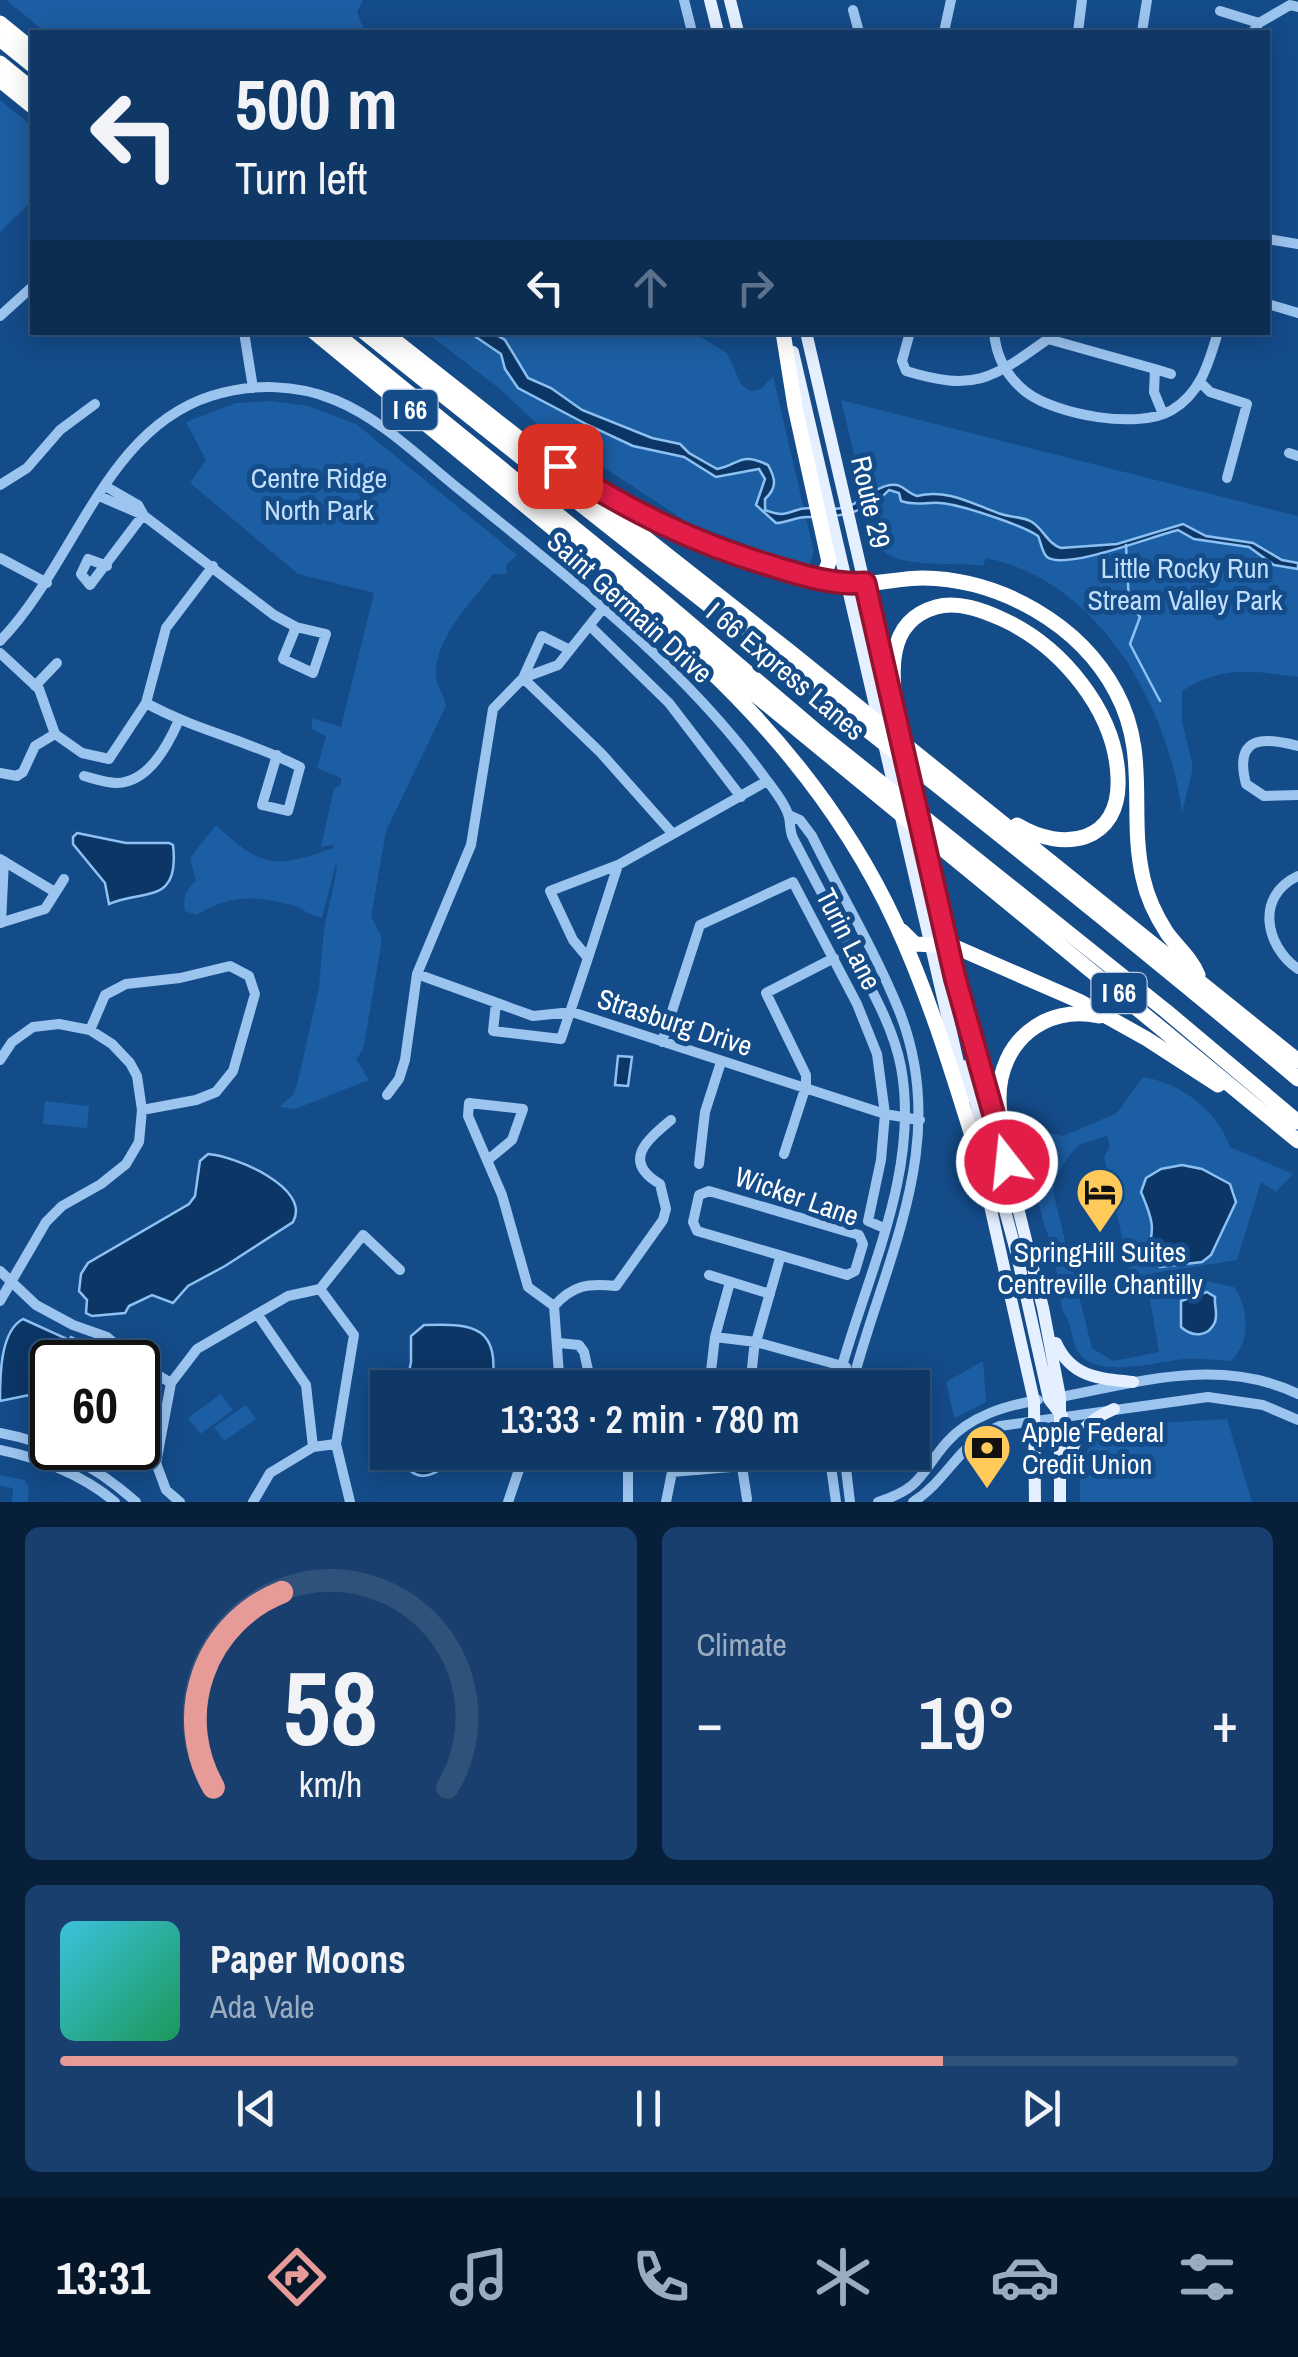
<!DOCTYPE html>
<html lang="en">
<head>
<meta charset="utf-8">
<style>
	body { margin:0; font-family:"Archivo Narrow",sans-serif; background:#183f6d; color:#f1f3f6; height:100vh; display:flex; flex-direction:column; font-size:38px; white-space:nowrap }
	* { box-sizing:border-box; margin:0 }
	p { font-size:32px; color:#9bacc0 }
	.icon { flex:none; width:55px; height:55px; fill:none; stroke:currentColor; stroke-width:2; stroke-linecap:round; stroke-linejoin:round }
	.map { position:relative; height:1502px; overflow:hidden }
	.side { display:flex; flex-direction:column; gap:25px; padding:25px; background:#081f39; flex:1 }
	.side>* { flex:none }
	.banner { position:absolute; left:30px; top:30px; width:1240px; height:305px; border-radius:0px; box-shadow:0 5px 25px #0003,0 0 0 2px #2f527b; background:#0f3867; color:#f1f3f6; overflow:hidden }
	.speed { position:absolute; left:30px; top:1340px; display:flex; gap:20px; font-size:50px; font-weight:700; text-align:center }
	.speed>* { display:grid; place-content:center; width:130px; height:130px; border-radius:50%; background:#0f3867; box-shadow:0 5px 25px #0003,0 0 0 2px #2f527b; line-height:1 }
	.speed .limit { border:5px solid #111; border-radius:15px; background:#fff; color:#111 }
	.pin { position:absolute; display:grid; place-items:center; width:85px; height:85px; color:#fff; margin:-42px; border-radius:20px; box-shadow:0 5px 15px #0006 }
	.me { position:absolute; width:110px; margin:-55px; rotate:344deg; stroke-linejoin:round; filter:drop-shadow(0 0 8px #0008) }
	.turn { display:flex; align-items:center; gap:35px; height:210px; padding:0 40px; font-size:45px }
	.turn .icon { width:130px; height:130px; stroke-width:2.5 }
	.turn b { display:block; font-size:70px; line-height:85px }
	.lanes { display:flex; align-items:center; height:95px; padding:0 40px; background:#0003; justify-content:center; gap:50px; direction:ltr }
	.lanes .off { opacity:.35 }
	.big { font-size:75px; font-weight:600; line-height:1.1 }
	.side .card { flex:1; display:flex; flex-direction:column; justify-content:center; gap:15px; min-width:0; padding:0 35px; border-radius:15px; background:#183f6d }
	.side .dial { align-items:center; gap:0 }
	.dial svg { height:260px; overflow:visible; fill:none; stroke:#2f527b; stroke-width:7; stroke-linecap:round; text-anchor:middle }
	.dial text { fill:#f1f3f6; stroke:none }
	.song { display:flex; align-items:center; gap:30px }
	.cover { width:120px; height:120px; border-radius:15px; background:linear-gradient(135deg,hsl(190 70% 55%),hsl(150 70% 35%)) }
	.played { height:10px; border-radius:5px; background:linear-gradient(90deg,#e69b98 75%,#2f527b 75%) }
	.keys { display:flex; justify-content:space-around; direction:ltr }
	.heat { display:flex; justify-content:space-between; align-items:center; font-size:55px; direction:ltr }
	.side .tiles { flex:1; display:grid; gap:25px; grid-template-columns:1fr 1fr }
	.card:last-child { grid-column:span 2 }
	.trip { position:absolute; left:370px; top:1370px; width:560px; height:100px; border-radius:0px; background:#0f3867; box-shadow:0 5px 25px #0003,0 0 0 2px #2f527b; font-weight:600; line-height:100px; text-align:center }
	.dock { display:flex; height:160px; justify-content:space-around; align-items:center; background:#061629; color:#9bacc0 }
	.dock .icon { width:70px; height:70px }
	.dock .active { color:#e69b98 }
	.dock b { font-size:45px; color:#f1f3f6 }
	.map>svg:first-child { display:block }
	.green { fill:#1c5ea3; fill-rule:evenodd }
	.water { fill:#0c3666; stroke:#8dc0f3; stroke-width:2.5 }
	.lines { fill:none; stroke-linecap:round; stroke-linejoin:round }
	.stream { stroke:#8dc0f3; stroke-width:2.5 }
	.minor { stroke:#9bc4ef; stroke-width:10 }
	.major { stroke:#e4efff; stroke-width:12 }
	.highway { stroke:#fff; stroke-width:15 }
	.route-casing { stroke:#92132f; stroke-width:25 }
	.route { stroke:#e11d48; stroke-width:18 }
	.labels { text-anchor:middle; stroke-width:10; stroke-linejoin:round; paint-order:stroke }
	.shield { fill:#144b89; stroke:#b8c9dc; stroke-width:2.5 }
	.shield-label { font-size:25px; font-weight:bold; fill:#fff }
	.park-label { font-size:28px; fill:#c1defb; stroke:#144b89 }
	.street-label { font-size:28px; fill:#fff; stroke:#144b89 }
	.poi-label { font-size:28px; fill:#fff; stroke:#144b89 }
</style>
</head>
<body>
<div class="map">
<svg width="1298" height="1502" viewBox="0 0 1298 1502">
	<rect width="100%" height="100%" fill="#144b89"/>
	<path class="green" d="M6,0H363L357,12L365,32H45Z
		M0,100L32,126V201L0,232Z
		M427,333H694L727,353L741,384L750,391L761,389L773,376L814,552L808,568L687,522L536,423L500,389Z
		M841,400L1298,516V677C1252,671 1223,665 1182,691V721L1193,768L1182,813C1169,707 1100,581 986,558L983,566C960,561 880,572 878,539C878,534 881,529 883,523L862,487Z
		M272,401L308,406L356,424L517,555L506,565L507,574H493C471,603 434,638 436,677C437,688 445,696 446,706L386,831L371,917L381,935V946L363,1050L356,1059L369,1080L295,1109L279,1107L293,1095L297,1085L319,988L324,929L337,870L336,863L322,918C310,916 303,908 291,905C254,895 229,895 196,915L185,911C182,899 187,888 196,881L190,858L216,825C262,868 275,869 333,848V845L321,847L334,788L341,785V778L317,768L326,736L311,729L313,718L341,727L374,593L298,574L190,483L206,460L186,422L236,403Z
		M1143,1077C1181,1083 1217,1110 1230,1147L1293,1174L1276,1192L1261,1182L1237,1260L1154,1273L1132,1281L1104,1157L1110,1145L1107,1136L1081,1144L1071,1153L1056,1176L1053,1192L1092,1348L1113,1361L1159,1352L1148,1289L1196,1279L1234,1287C1249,1309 1251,1342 1231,1361C1215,1360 1199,1358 1184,1359C1158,1362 1096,1379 1079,1353C1070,1340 1073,1323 1062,1310C1058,1285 1056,1249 1045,1228L1017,1115L1042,1131L1063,1136L1117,1113ZM1235,1191L1236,1202L1211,1255L1153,1235L1152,1216Z
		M45,1101L89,1106L87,1128L43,1124Z
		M983,1361L986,1402L954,1418L946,1382Z
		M221,1394L233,1410L200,1434L188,1418Z
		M246,1405L256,1419L224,1441L214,1427Z
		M1227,1419L1252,1502H1080C1080,1483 1079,1464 1089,1448C1108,1420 1195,1422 1227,1419Z
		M0,1475L25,1480L29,1488L28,1502H12L13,1488L0,1486Z"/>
	<path class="water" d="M470,333H493L505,340L528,378L551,388L582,410L652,438L680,444L689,453L717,469C740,465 739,451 768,465C776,479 777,488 765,499V510C791,520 788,508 810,508C823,509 834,511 849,506C863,501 875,487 890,485C903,483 906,493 917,496C948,488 974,505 1001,514C1012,518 1022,516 1032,522C1044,530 1048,544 1061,548L1117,544L1183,524L1206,536L1253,543L1282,560L1298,563V569L1274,565L1249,547L1194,539L1178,530C1156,535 1065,571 1047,557C1042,553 1041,542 1038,536C1022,525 959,504 940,503C926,502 915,506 901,501L899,493L889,490C868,513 838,518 808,517C797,516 787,523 776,523L756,505L765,479L759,469L716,477L684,457L633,446L588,425L518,388L505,369L501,354Z
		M77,833L126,843H169L173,845C180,905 144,889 109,904L105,883L73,844V837Z
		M618,1056L632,1057L628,1086L615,1085Z
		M208,1154C235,1156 312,1188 293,1222L225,1266L188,1286L173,1303L152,1295L129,1306L125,1313L92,1316L86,1313L87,1300L79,1291L81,1274L88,1263L189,1204L195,1196L200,1161Z
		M1182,1165L1202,1169L1230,1184L1236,1202L1211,1255L1202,1262L1160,1267L1147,1251C1157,1227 1150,1214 1141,1192L1146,1178L1161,1169Z
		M1207,1292L1215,1297C1214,1305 1218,1313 1215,1322C1208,1338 1192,1337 1181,1327V1301Z
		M23,1319L69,1340L71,1337L81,1342L80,1345L106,1362H52V1400L39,1393L0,1401C0,1376 0,1331 23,1319Z
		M424,1325C476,1323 500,1327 492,1387H406L411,1362V1336Z
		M400,1453V1452L455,1453C438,1478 412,1488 400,1453Z"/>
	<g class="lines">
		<path class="stream" d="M1126,545L1129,603L1140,617L1130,644L1160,701"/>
		<path class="minor" d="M684,0L692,32
			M853,10L859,32
			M1220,11L1259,23
			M944,32L951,0
			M1078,32L1082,0
			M1142,32L1147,0
			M1253,32L1259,23L1290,5L1298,7
			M1268,239L1298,244
			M1268,304L1298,313
			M0,316L32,287
			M244,332L253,388
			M910,332L902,361L906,371C975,392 992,379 1048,339L1155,369L1154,392L1163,414
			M994,332C996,356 1007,377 1026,392C1056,415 1139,430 1172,410C1201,393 1209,362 1218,332
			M1155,369L1171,374
			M1200,382L1210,392L1247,404L1227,478
			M1289,453L1298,456
			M0,485L27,468L60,430L95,404
			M105,486L138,505L143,514
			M99,496L143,515L274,615L296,627L326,634L313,673L283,659L296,627
			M0,558L47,583
			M107,566L88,559L81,574L90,585L143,515
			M590,626L669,703L741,797
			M0,641C75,564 104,430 211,396C251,383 296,384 335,400C384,420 424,462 465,494C572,581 683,665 765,778C773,788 784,802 788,814C791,821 789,830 793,838C815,881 838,923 859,966C876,998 894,1031 901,1067C921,1176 862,1284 836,1388
			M570,650L542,636L523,678L601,753L673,834
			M0,653L39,689L55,734L82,753L109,759
			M35,686L57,663
			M146,703C195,730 250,741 300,767L288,811L262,805L277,755
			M1298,746C1261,736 1234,737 1246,784L1264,796L1298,795
			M109,759L146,703L166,628L213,566
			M0,773L17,776L23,772L35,746L55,734
			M84,776C95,779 106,783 117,783C149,782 168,745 179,720
			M789,815L800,820L812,836C840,893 874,949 898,1008C953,1142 884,1259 851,1388
			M0,859L55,892
			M1298,876C1255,896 1265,946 1298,969
			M0,923L45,909L64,879
			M1,923L4,861
			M588,958L618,865
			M417,974L533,1016L572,1012L885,1114L920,1120
			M496,1003L493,1031L561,1039L588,958L573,940L550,891L618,865L767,781
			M90,1030L105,995L126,984L180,978L230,966L249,976L255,994L233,1071L216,1092L196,1100L142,1110
			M662,1042L700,925L793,882L857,1004L877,1054L885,1114L881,1160L868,1221L884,1228
			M0,1060L12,1042L33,1027L59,1024L90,1030L112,1044L130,1063L137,1076L142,1110L139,1142L126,1164L101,1184L62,1206L46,1222L0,1301
			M387,1095L399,1079L405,1060L417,974L471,845L493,709L523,678L558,665L604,607
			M784,1154L806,1086V1075L766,993L834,958
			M489,1159L512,1140L523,1109L469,1103L468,1116L502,1195L528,1287L554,1306L560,1388
			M699,1164L705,1112L721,1062
			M709,1191L859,1235L863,1244L855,1271L847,1275L697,1231L693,1222L699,1195Z
			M0,1271L36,1305L73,1325L107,1337L137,1362
			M709,1275L770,1294
			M320,1289L363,1235L400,1270
			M554,1306C573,1285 588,1283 616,1286L663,1220L666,1209L660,1184C621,1161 647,1140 671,1120
			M258,1315L306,1385L313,1447
			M715,1337L756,1342L846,1367
			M559,1343L579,1345L584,1352L592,1388
			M138,1363L171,1383
			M709,1388L715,1337L730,1282
			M750,1388L754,1349L780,1258
			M1055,1398C1136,1383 1219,1356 1298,1394
			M0,1433C51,1442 98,1468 136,1502
			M0,1450C40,1458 83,1475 115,1502
			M619,1452L628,1471V1502
			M744,1452L742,1467L747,1499
			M829,1452L836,1502
			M844,1452L850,1502
			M699,1470L702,1452
			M180,1502L166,1490L156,1463L171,1383L197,1349L288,1296L320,1289L354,1335L336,1444L350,1502
			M253,1502L270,1473L313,1447L336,1444
			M508,1502L525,1452
			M666,1502L672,1472L815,1460
			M878,1502C923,1488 920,1473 947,1442C970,1416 1005,1406 1038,1400
			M913,1502C949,1479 958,1443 1000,1426L1208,1397L1263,1405L1298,1420"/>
		<path class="major" d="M710,0L718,32
			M730,0L738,32
			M806,332L889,690
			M793,352L966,1097
			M905,758L955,977L997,1127
			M966,1066L1017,1255L1049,1399L1062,1416
			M1005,1156L1043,1308L1060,1397V1502
			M980,1161L1034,1401L1035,1502
			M1056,1343C1071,1377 1099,1379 1133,1382
			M1068,1465C1074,1435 1086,1421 1114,1409"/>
		<path class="highway" d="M0,23L32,49
			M0,39L32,65
			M0,63L32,89
			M0,80L32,106
			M314,332L1298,1141
			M334,332L654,593L815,730L1166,1011L1298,1122
			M364,332C674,582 993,822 1298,1079
			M384,332L789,651L1298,1061
			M783,332L795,407L829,562L825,572L810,576
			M594,488C659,530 762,574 840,584C867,587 896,578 923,578C1000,579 1080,624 1116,692C1150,755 1128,814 1143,878C1147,897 1156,916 1167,933C1178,948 1191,958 1198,975
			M702,663C782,738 850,824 896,924C932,1002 956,1085 982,1168
			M900,739C895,693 876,624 936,607C958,601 982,610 1002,619C1061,646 1116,711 1118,778C1121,843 1063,853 1017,825
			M902,931L915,944L953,946L1079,1001L1147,1039L1218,1085
			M1007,1162C1004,1141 999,1119 999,1098C999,1042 1045,1004 1099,1016"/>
	</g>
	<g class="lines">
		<g class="route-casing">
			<path id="route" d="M560,466C631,512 694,543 775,567C805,576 833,585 865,583L955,977L1007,1162"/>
		</g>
		<use href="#route" class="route"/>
	</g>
	<defs>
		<g id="hotel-pin" transform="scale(2.5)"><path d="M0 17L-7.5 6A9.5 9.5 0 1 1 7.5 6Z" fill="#ffca5a" stroke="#144b89"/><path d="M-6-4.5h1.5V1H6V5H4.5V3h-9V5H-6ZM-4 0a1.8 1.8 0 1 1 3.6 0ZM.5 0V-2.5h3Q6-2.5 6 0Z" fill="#111"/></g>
		<g id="bank-pin" transform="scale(2.5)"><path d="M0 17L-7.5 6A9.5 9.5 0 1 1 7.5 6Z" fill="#ffca5a" stroke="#144b89"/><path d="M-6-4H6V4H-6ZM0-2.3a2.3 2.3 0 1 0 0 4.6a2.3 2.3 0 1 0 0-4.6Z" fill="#111"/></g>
	</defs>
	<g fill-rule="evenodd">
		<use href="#hotel-pin" x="1100" y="1192"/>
		<use href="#bank-pin" x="987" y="1448"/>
	</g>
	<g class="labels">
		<g class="shield">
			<rect x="382.5" y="390" width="55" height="40" rx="8"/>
			<rect x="1091.5" y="973" width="55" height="40" rx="8"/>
		</g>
		<g class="shield-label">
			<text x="410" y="419">I 66</text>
			<text x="1119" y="1002">I 66</text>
		</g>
		<g class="park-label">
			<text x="319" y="488">Centre Ridge<tspan x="319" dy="32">North Park</tspan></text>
			<text x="1185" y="578">Little Rocky Run<tspan x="1185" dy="32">Stream Valley Park</tspan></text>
		</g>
		<g class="street-label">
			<text transform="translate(871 502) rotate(77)" y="10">Route 29</text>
			<text transform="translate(630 607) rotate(42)" y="10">Saint Germain Drive</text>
			<text transform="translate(786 671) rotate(40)" y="10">I 66 Express Lanes</text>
			<text transform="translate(849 939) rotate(63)" y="10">Turin Lane</text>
			<text transform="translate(675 1022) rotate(18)" y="10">Strasburg Drive</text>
			<text transform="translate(797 1196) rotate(19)" y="10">Wicker Lane</text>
		</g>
		<g class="poi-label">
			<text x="1100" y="1262">SpringHill Suites<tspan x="1100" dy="32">Centreville Chantilly</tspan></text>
			<text x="1022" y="1442" text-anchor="start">Apple Federal<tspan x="1022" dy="32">Credit Union</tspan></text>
		</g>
	</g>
</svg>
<div class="speed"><div class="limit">60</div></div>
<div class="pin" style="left:560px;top:466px;background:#d93025"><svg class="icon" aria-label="arrive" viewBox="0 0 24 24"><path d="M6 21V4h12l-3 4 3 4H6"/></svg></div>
<svg class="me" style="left:1007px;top:1162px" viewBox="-20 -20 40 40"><circle r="17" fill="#e11d48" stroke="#fff" stroke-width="3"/><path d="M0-11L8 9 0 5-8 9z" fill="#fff"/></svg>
<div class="trip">13:33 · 2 min · 780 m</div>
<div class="banner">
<div class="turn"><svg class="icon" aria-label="left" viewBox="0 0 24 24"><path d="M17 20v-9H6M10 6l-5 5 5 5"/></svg><div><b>500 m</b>Turn left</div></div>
<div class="lanes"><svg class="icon" aria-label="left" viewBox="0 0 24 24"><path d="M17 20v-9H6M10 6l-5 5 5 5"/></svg><svg class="icon off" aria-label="ahead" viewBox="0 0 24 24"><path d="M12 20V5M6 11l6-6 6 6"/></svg><svg class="icon off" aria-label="right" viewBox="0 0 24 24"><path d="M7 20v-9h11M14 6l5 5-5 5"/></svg></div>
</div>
</div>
<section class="side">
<div class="tiles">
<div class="card dial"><svg viewBox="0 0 100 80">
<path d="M14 69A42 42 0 1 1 86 69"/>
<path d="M14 69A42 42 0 0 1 35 9" stroke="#e69b98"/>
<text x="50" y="56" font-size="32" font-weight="700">58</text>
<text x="50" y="72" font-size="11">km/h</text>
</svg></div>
<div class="card"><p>Climate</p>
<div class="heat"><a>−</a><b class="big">19°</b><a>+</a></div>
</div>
<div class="card">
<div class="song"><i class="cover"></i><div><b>Paper Moons</b><p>Ada Vale</p></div></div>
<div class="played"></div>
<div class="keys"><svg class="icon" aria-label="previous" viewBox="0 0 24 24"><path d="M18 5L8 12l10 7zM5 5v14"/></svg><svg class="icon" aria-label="pause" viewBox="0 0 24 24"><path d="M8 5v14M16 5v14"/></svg><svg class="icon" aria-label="next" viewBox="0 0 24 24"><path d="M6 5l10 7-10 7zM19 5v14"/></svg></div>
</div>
</div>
</section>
<nav class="dock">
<b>13:31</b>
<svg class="icon active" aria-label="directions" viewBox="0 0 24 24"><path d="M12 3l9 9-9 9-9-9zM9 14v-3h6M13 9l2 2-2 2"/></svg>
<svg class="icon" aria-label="music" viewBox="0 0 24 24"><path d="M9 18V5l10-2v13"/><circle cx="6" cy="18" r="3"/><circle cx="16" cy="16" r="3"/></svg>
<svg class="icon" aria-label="phone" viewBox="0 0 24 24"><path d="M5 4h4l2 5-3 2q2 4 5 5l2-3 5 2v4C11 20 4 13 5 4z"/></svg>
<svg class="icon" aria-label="climate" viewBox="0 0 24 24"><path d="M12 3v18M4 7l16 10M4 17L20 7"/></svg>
<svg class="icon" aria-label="car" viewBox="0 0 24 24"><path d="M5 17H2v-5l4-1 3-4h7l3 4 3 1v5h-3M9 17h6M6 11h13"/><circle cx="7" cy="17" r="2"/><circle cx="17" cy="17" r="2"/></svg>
<svg class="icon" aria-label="filters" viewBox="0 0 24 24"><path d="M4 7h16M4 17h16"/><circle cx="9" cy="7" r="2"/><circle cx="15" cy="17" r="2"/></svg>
</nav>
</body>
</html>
